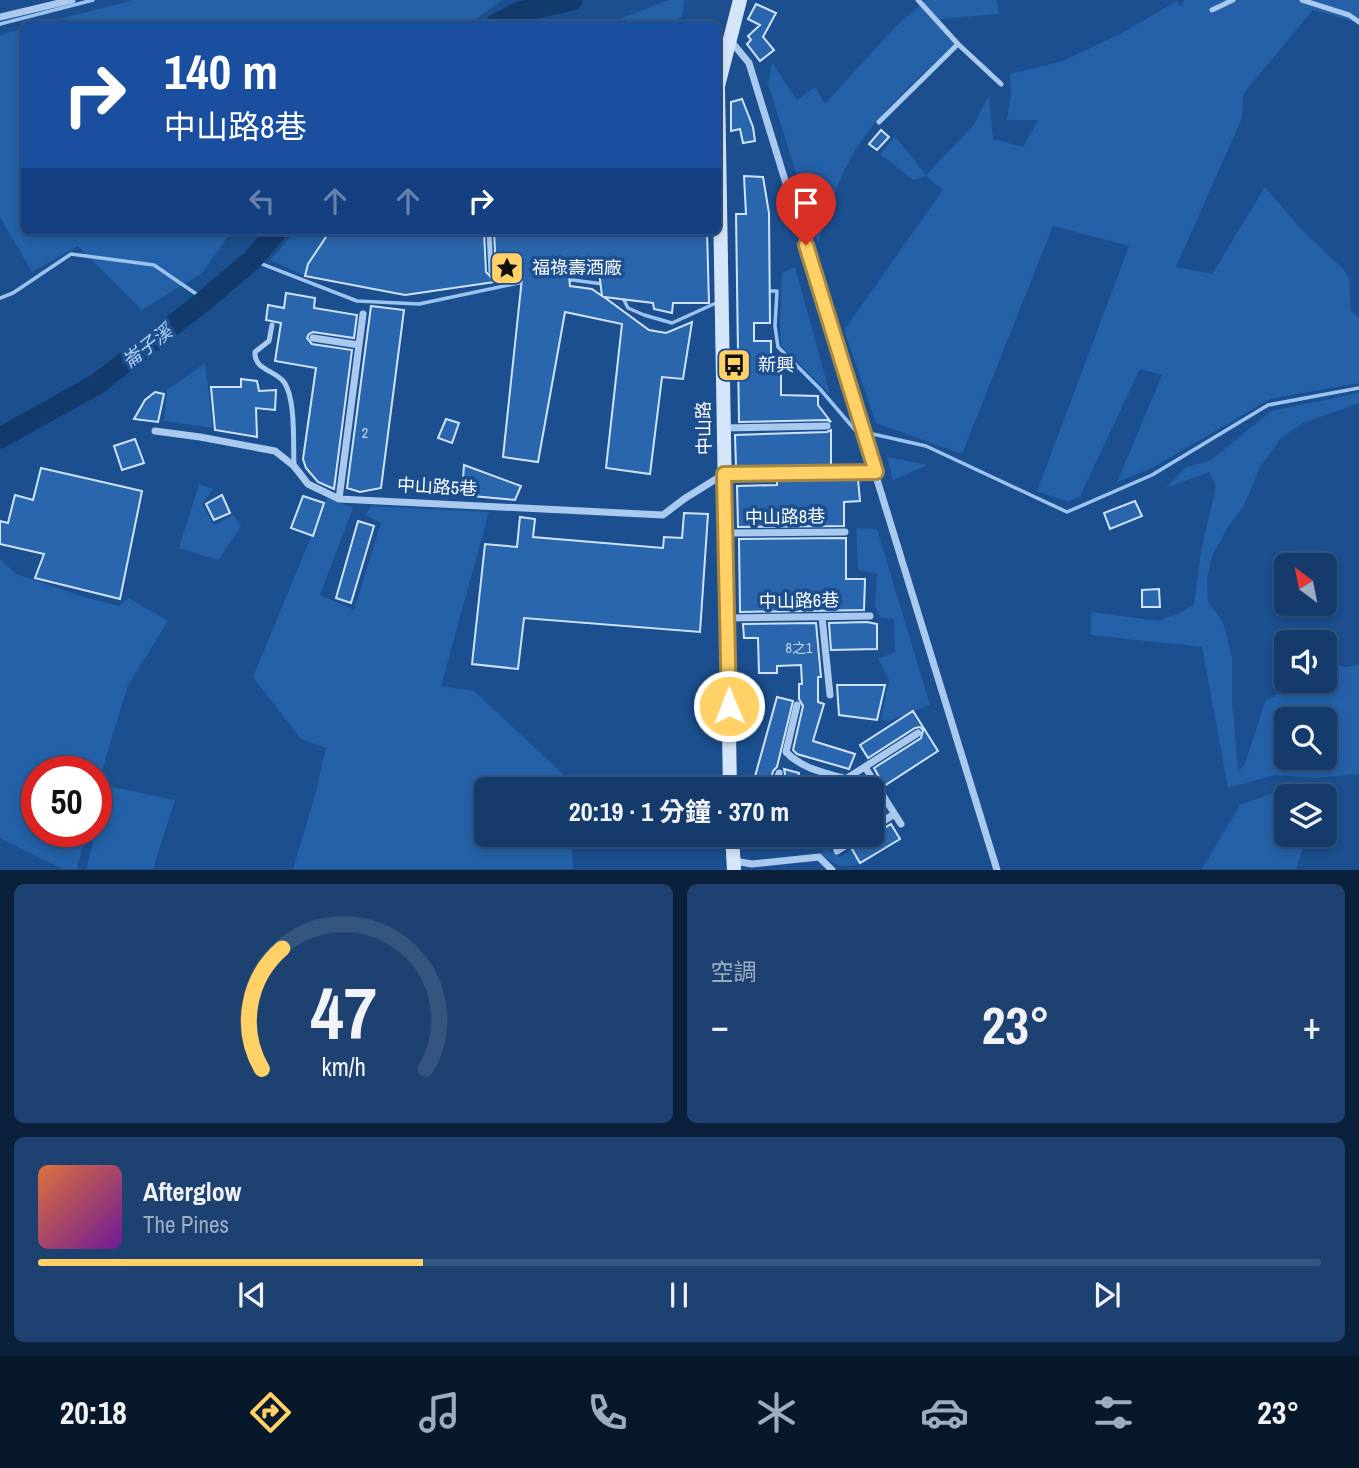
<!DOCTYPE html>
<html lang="zh-TW">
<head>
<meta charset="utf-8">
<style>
	body { margin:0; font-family:"Archivo Narrow","Noto Sans TC",sans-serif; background:#1d4271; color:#f1f3f6; height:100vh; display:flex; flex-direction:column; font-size:26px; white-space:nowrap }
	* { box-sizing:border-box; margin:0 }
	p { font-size:23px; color:#9dadc1 }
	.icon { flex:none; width:38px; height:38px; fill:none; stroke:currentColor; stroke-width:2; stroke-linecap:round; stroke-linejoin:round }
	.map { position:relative; height:870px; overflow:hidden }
	.drawer { display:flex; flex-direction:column; gap:14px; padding:14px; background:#0b203b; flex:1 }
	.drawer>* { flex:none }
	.banner { position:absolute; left:21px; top:21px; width:700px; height:214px; border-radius:10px; box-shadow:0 4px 10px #0003,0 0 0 2px #33557e; background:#1a4fa0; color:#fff; overflow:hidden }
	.needle { width:46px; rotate:328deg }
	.controls { position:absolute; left:1274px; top:553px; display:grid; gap:14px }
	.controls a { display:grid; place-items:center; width:63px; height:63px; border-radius:10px; background:#143b6b; box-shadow:0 4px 10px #0003,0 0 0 2px #33557e; font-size:35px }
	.speed { position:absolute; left:21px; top:756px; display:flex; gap:14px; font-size:35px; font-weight:700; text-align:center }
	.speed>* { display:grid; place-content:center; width:91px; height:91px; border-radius:50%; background:#143b6b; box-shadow:0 4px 10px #0003,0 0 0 2px #33557e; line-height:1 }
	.speed .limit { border:10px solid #d22; background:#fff; color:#111 }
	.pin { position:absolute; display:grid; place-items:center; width:60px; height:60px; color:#fff; margin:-72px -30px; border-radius:50% 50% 50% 0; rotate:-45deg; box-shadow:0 0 7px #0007 }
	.pin .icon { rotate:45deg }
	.me { position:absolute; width:77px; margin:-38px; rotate:359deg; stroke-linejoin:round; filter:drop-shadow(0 0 5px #0008) }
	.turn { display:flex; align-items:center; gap:24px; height:147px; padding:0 28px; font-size:32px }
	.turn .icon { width:91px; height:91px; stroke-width:2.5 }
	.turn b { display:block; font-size:49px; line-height:60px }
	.lanes { display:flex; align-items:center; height:66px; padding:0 28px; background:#0003; justify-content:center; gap:35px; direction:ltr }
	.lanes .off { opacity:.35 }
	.big { font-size:52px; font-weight:700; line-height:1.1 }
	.drawer .widget { flex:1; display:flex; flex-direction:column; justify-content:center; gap:10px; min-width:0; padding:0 24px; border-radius:10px; background:#1d4271 }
	.drawer .dial { align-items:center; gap:0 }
	.dial svg { height:182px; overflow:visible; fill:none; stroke:#33557e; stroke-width:7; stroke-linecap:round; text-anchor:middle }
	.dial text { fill:#f1f3f6; stroke:none }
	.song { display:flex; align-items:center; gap:21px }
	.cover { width:84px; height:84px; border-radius:10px; background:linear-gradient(135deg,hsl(20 70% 55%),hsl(280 70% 35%)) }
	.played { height:7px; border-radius:4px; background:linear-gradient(90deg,#ffd166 30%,#33557e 30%) }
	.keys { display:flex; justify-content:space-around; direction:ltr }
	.heat { display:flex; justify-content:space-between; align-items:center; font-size:38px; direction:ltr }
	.drawer .tiles { flex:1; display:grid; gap:14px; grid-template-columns:1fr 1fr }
	.widget:last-child { grid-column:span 2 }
	.trip { position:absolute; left:474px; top:777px; width:410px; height:70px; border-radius:10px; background:#143b6b; box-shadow:0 4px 10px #0003,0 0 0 2px #33557e; font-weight:700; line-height:70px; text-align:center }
	.tabs { display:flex; height:112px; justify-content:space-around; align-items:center; background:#08182b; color:#9dadc1 }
	.tabs .icon { width:49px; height:49px }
	.tabs .on { color:#ffd166 }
	.tabs b { font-size:32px; color:#f1f3f6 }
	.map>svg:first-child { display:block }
	.green { fill:#2461a8; fill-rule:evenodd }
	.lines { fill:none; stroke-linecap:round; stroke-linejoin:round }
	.stream { stroke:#9cc4f0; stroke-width:3.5 }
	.river { stroke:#123a6d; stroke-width:21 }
	.building { fill:#2a66ad; stroke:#cfe3fa; stroke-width:2; fill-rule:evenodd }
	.service { stroke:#a9c9ee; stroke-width:5 }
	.minor { stroke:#a9c9ee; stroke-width:7 }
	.secondary { stroke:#d6e6fa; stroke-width:14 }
	.route-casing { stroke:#a68842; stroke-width:18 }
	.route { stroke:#ffd166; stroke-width:12 }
	.labels { text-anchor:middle; stroke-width:7; stroke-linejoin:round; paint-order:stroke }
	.number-label { font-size:14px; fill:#cad9ea }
	.poi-label { font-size:18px; fill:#fff; stroke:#1b4f8f; text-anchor:start }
	.street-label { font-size:18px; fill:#fff; stroke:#1b4f8f }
	.water-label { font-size:19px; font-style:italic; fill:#b5d3f5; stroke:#1b4f8f }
</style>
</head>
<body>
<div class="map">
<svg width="1359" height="870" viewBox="0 0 1359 870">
	<rect width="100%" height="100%" fill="#1b4f8f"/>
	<path class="green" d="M134,0H502L469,24H39Z
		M669,0H684L682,17L665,24H606Z
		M924,0H997L999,14L940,19L938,26L957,42C917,80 871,117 846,167C834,191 826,218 818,243L768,84L772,63L797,100L815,87L825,104L895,27L924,2Z
		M1184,0H1359V23L1313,10L1243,94L1242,118L1176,267L1212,274L1265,187L1300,228L1343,269L1349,278L1351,311L1359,318V383L1270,399L1154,467L1117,482L1162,375L1140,369L1080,496L1068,502L1037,491L1129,246L1053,226L962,454L876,423L844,330L943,190L926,176L913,180L880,154L895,136L926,175L973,126L989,96L993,139L1023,147L1038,120H1007L1011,94L1010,74L1063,61L1120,34L1177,1L1181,7Z
		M24,28V231H232L202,273L142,310L78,246L32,272L0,217V35Z
		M296,231H330L308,263L305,276L270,260Z
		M795,267L830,394L781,346L780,325L782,273Z
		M205,363L213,428L164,421L167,390Z
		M1359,393V403L1303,423L1281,438L1260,467L1243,508L1229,525L1212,556L1207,579L1208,602L1223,622L1232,657V700L1238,771L1244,766L1265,702L1292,685L1308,681H1325V662L1345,667L1359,665V774L1314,778L1275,775L1228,788L1202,647L1091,635V612L1160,621L1186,610L1194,604L1201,551L1216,486L1209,472L1166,488L1186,467L1210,461L1271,411ZM1286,719H1325V758H1286Z
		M887,457L928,465L893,480Z
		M199,484L213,489L202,504L214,525L234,515L241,527L218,560L179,548Z
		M327,498L353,508L320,595L354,610L381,523L365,515L371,506L489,512L441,686L474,691L579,789H486V835H571L573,869H293L314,799L326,748L301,739L253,677Z
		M856,528L877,529L930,705L889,721L881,720L889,680L878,658L895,653L894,619L881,618L875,607L877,574L858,570Z
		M0,559L16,574L81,596L119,606L129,598L168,621L128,685L96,790V772H37V831H86L77,869H62L0,838Z
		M108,786L175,800L153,869H86Z
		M1278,791L1316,796H1286V835H1307L1296,869H1202L1240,805Z
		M827,849L840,857L852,849L860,863C843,870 835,865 821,854Z"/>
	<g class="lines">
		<path class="stream" d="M0,24L93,0
			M252,260L357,301L419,304L523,282
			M565,279L603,284
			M767,291H777L775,326L778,347L820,389L855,430L926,446L1067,512L1152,475L1268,405L1359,388
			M622,296L628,308L644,315L672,323L716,303
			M0,298L13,293L71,254L154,265L205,300"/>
		<path class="river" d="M496,24L520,12L572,0
			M0,438L97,384L205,300L252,260L277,231"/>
	</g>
	<path class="building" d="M756,4L776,13L763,37L774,50L760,61L747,44L751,40L748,36L760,25L748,19Z
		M742,99L753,127L755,141L743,143L740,129L731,131V102Z
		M881,130L889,137L877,150L869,144Z
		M744,176L763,177L769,213L770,323H754V341H771V370H781V395L818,396V405L831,422L827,420L739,422L736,214H746Z
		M330,231H484L486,272L491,277L496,272L494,231H707L709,303H673L672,313L654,309L653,303L604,297L649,330L666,333L692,322L683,379L662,377L650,474L606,468L622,324L565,312L538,462L503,457L522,278L405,295L305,276L308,264ZM568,262L598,264L602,296L592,289L570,286Z
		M286,293L315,298L314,308L357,315L354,338L313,332L309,334L307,338L312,344L352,350L334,489L318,482L306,468L303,459L316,368L275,361L281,323L266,320L268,305L284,308Z
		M371,306L404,310L381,488L360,492L347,488Z
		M241,379L257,381L259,391L276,390L275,410L256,408L257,437L215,430L211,387H241Z
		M155,392L164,394L158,422L134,419L145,400Z
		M446,419L459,423L452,443L438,438Z
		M831,430V466H736L735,435L827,432Z
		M135,439L144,463L122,470L114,446Z
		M464,465L521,486L515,500L462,495Z
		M41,468L142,491L120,599L35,578L44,554L0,544V521L8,523L15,495L33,500Z
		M777,479H858L860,501L844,502V526L738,527L737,486L777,485Z
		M222,495L230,513L214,520L206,504Z
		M303,496L324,503L313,536L291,528Z
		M1135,501L1142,516L1110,529L1104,513Z
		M684,513L708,514L700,632L524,618L518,669L472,664L485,544L517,547L520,517L535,519L533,537L663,548L664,537L682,538Z
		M358,521L374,526L351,603L336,598Z
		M846,538V579H865L864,610L740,612L739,539Z
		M1159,589L1160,607H1142V590Z
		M867,622L877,624V649L831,650L829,623Z
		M816,623L821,677H818V702L824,704L813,741L855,754L849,769L797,754L793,750L803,706L799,699V684H802L801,665L777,666V673H759L758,638H744L743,624Z
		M837,685H885L877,720L839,715Z
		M777,697L793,701L777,767L773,771L770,784L754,780Z
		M913,711L938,751L884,786L874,768L921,738L923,730L920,727L915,728L868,758L860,745Z
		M784,769L799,773L796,789H781L785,774Z
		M866,780L874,792L872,793L885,813L872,822V789H850Z
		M891,824L900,839L860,863L852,849L866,840L868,835L875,834Z
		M824,835H851L831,847Z"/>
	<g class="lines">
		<path class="service" d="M918,0L958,44L1001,84
			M1302,0L1349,15L1359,22
			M1212,10L1233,0
			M879,122L958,44
			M489,231L491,272
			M272,325L269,341L255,352C254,370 275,370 284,382C296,399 293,445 294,466"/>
		<path class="minor" d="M0,17L72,0
			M730,40L749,63L997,870
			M313,338L359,345
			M723,428L827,426
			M155,431L200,437L275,451L294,466L308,484L339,499L663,515L684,499L724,474L876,472
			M339,499L363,314
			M726,533L845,532
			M822,617L830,695
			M728,618L870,616
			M797,705L786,752C802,769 826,773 847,779
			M865,767L901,824
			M775,789L779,773
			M830,789L918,733
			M872,829L894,814
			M837,851L862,835
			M734,861L752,864L819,857L832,870"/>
		<path class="secondary" d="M730,789L718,86L740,0
			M732,835L734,870"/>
	</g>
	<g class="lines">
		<g class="route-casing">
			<path id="route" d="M729,706L724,474L876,472L806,245"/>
		</g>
		<use href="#route" class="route"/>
	</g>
	<defs>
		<g id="sight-square" transform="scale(1.75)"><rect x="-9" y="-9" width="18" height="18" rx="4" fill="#ffd166" stroke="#1b4f8f"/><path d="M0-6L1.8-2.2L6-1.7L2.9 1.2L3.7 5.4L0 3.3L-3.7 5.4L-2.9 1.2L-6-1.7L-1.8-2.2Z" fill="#111"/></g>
		<g id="bus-square" transform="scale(1.75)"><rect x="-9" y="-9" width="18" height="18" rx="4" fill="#ffd166" stroke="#1b4f8f"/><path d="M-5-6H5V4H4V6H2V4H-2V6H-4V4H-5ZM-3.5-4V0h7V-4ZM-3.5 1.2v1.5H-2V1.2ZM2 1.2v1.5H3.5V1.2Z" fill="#111"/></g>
	</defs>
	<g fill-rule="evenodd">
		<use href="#sight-square" x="507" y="268"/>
		<use href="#bus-square" x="734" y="365"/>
	</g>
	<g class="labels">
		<g class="number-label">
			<text x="365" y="438">2</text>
			<text x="799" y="653">8之1</text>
		</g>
		<g class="poi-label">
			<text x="532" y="274">福祿壽酒廠</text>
			<text x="758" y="371">新興</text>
		</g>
		<g class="street-label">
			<text transform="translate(704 428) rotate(-91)" y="6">中山路</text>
			<text transform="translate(437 487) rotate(3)" y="6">中山路5巷</text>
			<text transform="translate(785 517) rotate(-1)" y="6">中山路8巷</text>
			<text transform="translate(799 601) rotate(-1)" y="6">中山路6巷</text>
		</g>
		<g class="water-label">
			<text transform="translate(147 346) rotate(-38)" y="7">崙子溪</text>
		</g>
	</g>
</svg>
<div class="controls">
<a><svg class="needle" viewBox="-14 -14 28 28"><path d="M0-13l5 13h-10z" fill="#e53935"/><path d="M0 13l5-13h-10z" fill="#9dadc1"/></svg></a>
<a><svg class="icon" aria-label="sound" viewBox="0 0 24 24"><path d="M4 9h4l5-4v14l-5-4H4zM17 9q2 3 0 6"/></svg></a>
<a><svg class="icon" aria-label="search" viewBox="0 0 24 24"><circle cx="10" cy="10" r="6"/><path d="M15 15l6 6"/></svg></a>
<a><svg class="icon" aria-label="layers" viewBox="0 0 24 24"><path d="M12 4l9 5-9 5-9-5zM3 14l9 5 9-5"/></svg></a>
</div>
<div class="speed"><div class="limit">50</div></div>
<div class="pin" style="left:806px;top:245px;background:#d93025"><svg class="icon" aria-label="arrive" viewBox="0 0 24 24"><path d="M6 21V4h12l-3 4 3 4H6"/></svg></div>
<svg class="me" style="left:729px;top:706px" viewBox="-20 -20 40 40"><circle r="17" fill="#ffd166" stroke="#fff" stroke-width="3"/><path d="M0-11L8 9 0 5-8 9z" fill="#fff"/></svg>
<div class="trip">20:19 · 1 分鐘 · 370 m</div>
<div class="banner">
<div class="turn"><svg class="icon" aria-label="right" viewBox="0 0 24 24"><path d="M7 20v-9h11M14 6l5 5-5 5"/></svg><div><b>140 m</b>中山路8巷</div></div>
<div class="lanes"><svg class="icon off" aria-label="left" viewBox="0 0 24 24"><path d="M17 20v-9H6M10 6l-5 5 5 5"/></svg><svg class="icon off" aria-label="ahead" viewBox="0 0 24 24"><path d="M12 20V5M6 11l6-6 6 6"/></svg><svg class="icon off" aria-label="ahead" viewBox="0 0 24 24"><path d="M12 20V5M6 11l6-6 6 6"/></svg><svg class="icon" aria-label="right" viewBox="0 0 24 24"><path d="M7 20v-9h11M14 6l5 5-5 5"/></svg></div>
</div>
</div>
<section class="drawer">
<div class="tiles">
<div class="widget dial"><svg viewBox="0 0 100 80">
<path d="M14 69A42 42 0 1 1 86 69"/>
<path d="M14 69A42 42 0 0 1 23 16" stroke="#ffd166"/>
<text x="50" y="56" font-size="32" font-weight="700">47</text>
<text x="50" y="72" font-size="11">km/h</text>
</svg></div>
<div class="widget"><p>空調</p>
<div class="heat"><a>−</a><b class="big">23°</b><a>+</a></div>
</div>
<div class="widget">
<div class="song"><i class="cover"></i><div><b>Afterglow</b><p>The Pines</p></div></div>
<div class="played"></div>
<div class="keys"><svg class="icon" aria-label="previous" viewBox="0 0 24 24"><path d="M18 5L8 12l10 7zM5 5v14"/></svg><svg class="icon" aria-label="pause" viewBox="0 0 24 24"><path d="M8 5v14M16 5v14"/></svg><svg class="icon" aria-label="next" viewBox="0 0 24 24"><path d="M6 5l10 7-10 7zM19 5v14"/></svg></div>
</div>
</div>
</section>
<nav class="tabs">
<b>20:18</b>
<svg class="icon on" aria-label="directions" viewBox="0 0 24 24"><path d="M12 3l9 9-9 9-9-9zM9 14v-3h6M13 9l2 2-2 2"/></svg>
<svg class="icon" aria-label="music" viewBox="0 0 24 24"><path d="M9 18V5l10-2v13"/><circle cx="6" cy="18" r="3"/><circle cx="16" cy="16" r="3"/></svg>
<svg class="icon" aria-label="phone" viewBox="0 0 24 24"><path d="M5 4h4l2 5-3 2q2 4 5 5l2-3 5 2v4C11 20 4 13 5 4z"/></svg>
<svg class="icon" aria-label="climate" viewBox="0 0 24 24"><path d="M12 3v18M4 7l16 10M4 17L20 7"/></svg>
<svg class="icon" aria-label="car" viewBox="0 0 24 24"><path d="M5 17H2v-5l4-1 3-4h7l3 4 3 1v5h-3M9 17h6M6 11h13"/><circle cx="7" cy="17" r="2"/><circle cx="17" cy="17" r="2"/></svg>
<svg class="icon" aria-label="filters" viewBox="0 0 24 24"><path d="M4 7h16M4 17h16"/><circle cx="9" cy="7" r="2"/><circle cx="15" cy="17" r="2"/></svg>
<b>23°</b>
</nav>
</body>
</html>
